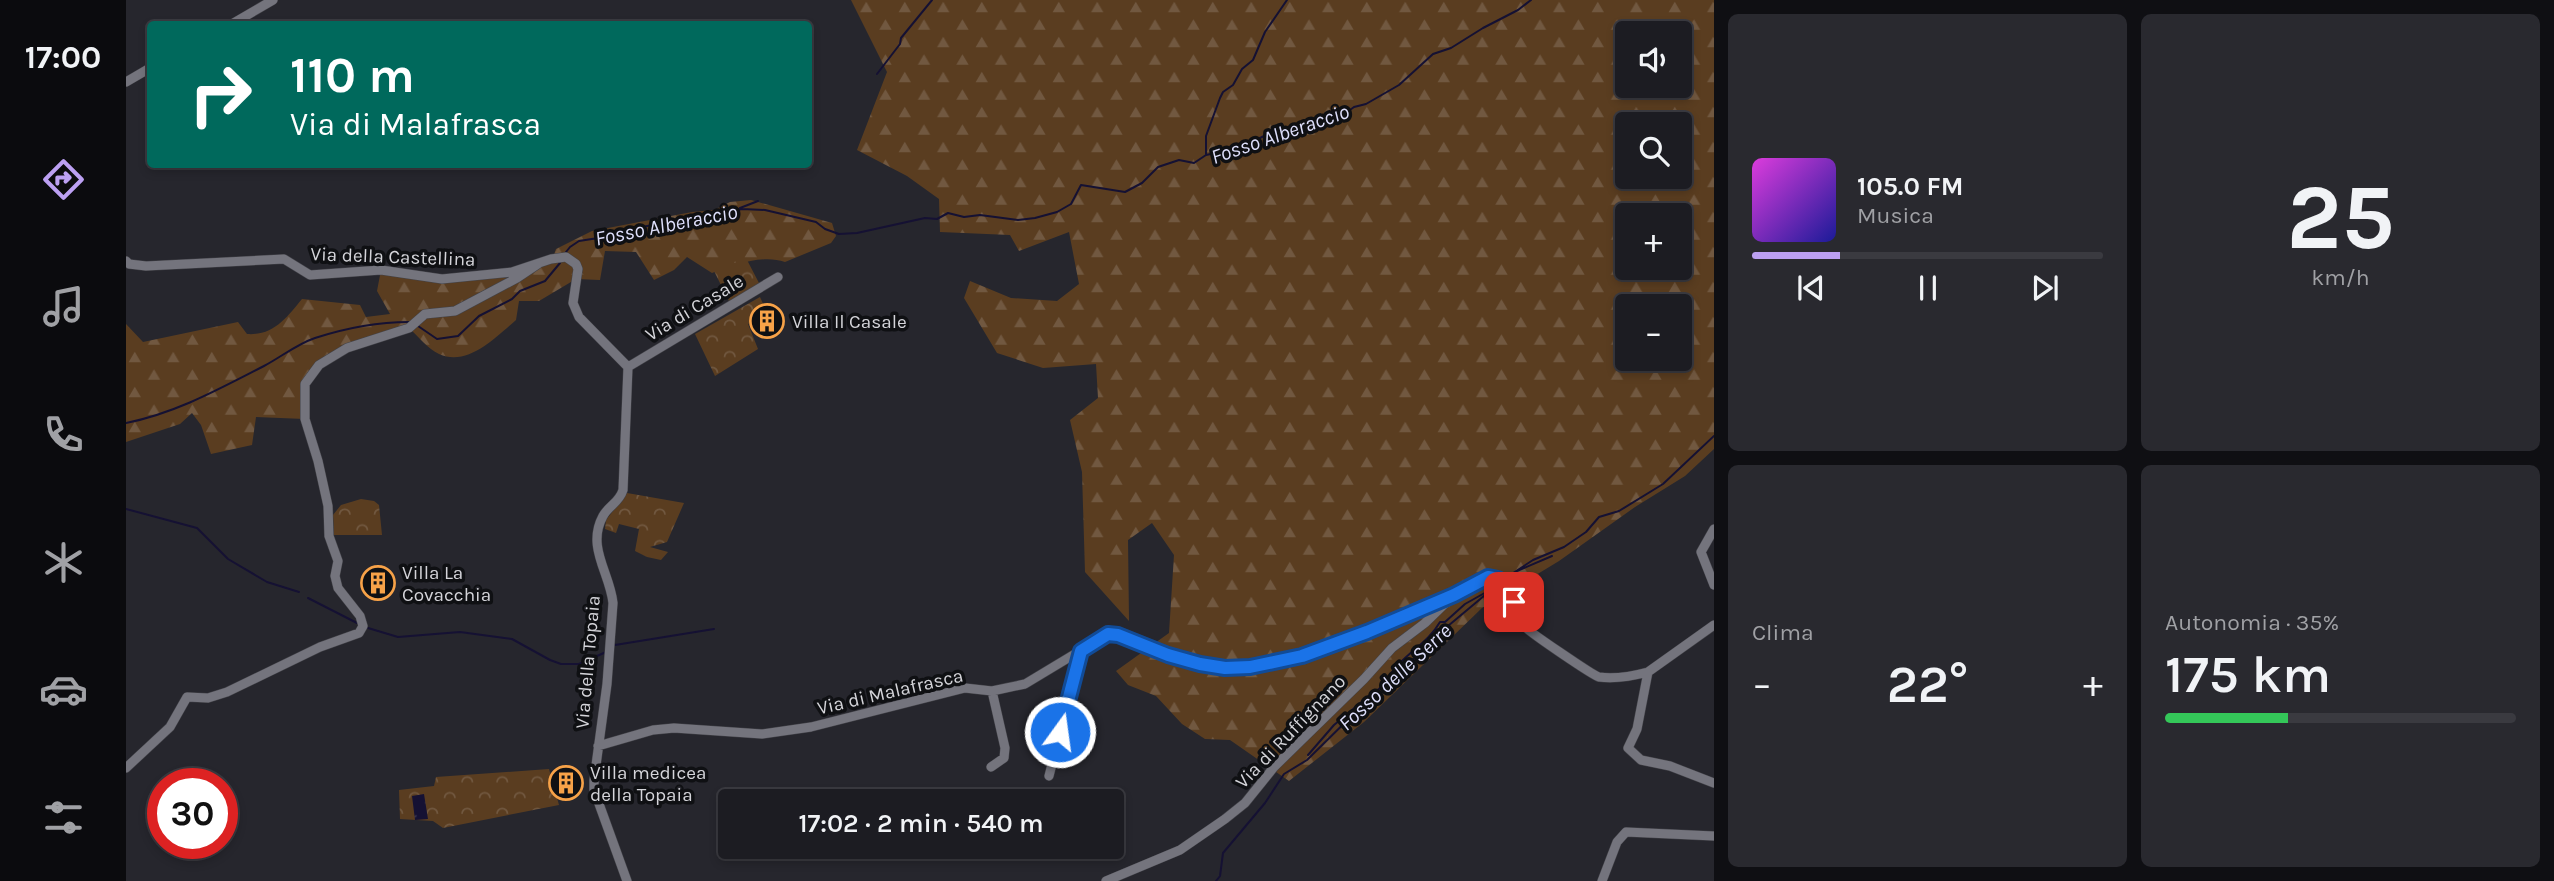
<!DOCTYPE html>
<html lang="it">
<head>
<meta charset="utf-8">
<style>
	body { margin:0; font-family:Karla,sans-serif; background:#29292f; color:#f1f3f6; height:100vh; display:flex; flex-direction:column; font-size:26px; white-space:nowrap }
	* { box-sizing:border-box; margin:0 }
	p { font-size:23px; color:#a0a1a5 }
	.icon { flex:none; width:38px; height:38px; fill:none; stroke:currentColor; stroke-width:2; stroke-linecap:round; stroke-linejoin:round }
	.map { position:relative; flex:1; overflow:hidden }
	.panel { display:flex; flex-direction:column; gap:14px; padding:14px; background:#0f0f13; width:840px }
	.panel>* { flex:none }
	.hud { position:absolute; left:21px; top:21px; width:665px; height:147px; border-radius:7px; box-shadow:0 4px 10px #0003,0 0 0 2px #3a3a40; background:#00695c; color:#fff; overflow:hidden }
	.controls { position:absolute; left:1489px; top:21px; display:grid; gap:14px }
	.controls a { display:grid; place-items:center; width:77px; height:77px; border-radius:7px; background:#1c1c22; box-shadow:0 4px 10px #0003,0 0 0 2px #3a3a40; font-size:35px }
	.speed { position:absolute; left:21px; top:768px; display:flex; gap:14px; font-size:35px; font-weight:700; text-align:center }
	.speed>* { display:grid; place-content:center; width:91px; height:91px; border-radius:50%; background:#1c1c22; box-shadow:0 4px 10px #0003,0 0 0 2px #3a3a40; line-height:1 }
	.speed .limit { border:10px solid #d22; background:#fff; color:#111 }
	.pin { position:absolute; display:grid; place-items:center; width:60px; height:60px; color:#fff; margin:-30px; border-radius:14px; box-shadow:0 4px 10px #0006 }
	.me { position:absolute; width:77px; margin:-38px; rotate:14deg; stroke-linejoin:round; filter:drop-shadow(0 0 5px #0008) }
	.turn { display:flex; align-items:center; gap:24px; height:147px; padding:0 28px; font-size:32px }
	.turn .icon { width:91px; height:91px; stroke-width:2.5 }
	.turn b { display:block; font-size:49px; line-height:60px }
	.big { font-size:52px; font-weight:600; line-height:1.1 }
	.panel .widget { flex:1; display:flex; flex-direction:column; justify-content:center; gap:10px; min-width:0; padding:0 24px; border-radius:10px; background:#29292f }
	.panel .dial { align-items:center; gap:0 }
	.dial b { font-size:91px; line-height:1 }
	.song { display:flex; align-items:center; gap:21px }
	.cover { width:84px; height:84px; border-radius:10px; background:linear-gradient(135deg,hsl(300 70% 55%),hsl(240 70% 35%)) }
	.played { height:7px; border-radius:4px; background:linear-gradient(90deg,#bca0f2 25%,#3a3a40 25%) }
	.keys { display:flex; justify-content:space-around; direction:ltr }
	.heat { display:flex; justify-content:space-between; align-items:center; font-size:38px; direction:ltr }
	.charge { height:10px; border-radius:5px; background:linear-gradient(90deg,#34c759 35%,#3a3a40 0) }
	.panel .tiles { flex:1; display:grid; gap:14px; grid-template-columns:repeat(2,1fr) }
	.trip { position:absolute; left:592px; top:789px; width:406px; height:70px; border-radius:7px; background:#1c1c22; box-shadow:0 4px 10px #0003,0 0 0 2px #3a3a40; font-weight:600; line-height:70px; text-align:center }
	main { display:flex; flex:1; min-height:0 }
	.tabs { display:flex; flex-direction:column; width:126px; justify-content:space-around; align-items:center; background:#0b0b0e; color:#a0a1a5 }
	.tabs .icon { width:49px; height:49px }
	.tabs .active { color:#bca0f2 }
	.tabs b { font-size:32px; color:#f1f3f6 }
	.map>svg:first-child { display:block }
	.forest { fill:url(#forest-firs); fill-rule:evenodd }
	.park { fill:url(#park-crowns) }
	.water { fill:url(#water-ripples) }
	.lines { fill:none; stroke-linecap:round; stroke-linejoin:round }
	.stream { stroke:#151133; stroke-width:2 }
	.street-casing { stroke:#424248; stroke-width:10 }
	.street { stroke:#74747d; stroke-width:9 }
	.route-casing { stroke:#114b97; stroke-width:18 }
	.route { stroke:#1a73e8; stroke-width:12 }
	.labels { text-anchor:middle; stroke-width:7; stroke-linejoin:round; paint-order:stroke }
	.street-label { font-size:19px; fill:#d4d4d9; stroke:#0f1013 }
	.poi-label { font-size:19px; fill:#d4d4d9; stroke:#0f1013; text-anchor:start }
	.water-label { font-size:21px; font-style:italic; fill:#dedffb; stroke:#0f1013 }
</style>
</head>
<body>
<main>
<nav class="tabs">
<b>17:00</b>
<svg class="icon active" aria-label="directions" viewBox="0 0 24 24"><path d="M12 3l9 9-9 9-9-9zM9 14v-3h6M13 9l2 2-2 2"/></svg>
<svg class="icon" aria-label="music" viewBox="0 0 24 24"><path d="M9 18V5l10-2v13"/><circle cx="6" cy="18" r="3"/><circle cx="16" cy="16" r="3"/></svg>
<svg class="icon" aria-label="phone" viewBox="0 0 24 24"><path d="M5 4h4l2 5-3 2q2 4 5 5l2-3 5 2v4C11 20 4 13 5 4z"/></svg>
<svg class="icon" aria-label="climate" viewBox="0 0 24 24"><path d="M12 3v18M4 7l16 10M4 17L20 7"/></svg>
<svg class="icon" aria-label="car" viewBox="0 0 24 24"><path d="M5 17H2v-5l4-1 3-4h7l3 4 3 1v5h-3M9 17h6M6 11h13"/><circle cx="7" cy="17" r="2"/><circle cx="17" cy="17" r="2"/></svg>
<svg class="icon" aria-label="filters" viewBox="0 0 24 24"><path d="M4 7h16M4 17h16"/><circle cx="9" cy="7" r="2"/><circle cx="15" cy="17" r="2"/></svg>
</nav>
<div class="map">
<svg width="1588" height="881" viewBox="0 0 1588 881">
	<defs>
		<pattern id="forest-firs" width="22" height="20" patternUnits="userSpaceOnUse" patternTransform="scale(1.75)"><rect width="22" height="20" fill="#5a3d20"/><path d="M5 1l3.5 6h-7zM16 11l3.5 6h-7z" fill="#715840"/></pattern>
		<pattern id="park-crowns" width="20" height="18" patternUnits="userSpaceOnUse" patternTransform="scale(1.75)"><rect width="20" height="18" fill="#5a3d20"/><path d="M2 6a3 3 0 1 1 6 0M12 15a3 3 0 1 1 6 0" fill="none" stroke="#715840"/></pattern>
		<pattern id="water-ripples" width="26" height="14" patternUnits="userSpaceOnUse" patternTransform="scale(1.75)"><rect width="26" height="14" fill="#151133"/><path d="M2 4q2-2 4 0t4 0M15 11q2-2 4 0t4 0" fill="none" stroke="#363350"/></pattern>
	</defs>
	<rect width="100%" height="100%" fill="#26262d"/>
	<path class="forest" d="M725,0H1588V449L1559,476L1509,507L1433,561L1356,608L1238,722L1163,781L1104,740L1079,739L1056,724L1030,696L1002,685L990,671L1043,633L1048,555L1026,523L1002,540L1003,621L959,572L956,472L944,420L972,398L970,364L917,368L871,353L838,298L844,281L885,298L931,301L953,284L943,232L893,251L884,235L814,232L813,199L781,176L731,150L761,72ZM1502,33H1554V86H1502ZM1502,124H1554V177H1502ZM1502,215H1554V268H1502ZM1502,306H1554V359H1502Z
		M625,200L706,223L710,236L705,243L659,262C637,254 607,265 586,273L561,257L548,270L528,280L510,252L479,251L474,280L450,279L413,301H393L390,320C370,337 342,367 313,354C302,349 292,336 283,328C256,337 187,353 179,385C176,395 179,408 179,419L130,417L126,445L85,454L75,425L66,413L54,424L0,442V324L17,342L112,322L121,334C148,336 161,317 176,299L234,305L240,317L264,314L251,291L255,270L296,276H362L426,260L430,249L466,231L566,212L588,210L604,202Z"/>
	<path class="park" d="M620,258L634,285L603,301L587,269Z
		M634,297L642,315L622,324L632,349L589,376L569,334Z
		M501,493L558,503L541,542L524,547L542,552L535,560L521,557L509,551L513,529L493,524L490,533L479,529L480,520Z
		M235,499L248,501L253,505L256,535H208L207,515L215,505Z
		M423,769L433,805L317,828L307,821L274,819L273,790L308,786L310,777Z"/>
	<path class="water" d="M298,794L302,819L289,820L286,796Z"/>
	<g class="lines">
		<path class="stream" d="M751,74L774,44L775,38L806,0
			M1080,154V136L1094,98L1097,92L1107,85L1116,69L1127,60L1139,32L1161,0
			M614,208L632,201
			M440,252L444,247L453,241L485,236L521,226L575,218L616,209L639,210L690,222L699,229L713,234L731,233L799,218L811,219L822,213L838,217L854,215L892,220L909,218L931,212L945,204L955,185L999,192L1016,183L1032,167L1053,160L1068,163L1080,155L1114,148L1144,133L1157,132L1168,127L1192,124L1216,116L1228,107L1240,104L1273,85L1307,54L1325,48L1357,28L1392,10L1405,0
			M292,326L311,339L332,336L353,316L386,299L394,291L419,281L434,263
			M0,423C50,413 93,389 138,366C155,357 171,344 189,338C220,328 251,322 283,322
			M0,509L71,528L102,559L141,582L173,592
			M1391,571L1426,556
			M1378,579L1407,560L1438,547L1460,532L1473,517L1493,511L1537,484L1588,436
			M182,598L231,623
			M242,628L272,637L334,632L386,639L424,660L435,664H453L480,652
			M489,645L588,629
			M1261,680C1274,656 1301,645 1314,622H1319L1339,604L1364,590
			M1182,755L1208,725L1250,690
			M1090,881L1094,876L1097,853L1139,803L1158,774L1181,760L1256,686L1278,669L1310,636L1371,585"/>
		<g class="street-casing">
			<path id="street" d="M106,24L147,0
				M0,82L24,68
				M0,261L3,264L20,266L158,259L184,275L255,270L316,279L386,272L425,259L440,257L450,264L452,269L447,303L453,317L502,367
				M502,367L652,277
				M1588,529L1575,552L1588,585
				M1522,672L1511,729L1502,748L1515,760L1544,766L1588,783
				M472,746L527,730L548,728L636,734L685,727L839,688L866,691L899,684L982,634C1003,635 1022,647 1042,655C1060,661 1081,667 1100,668C1164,672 1269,621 1328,595
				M865,767L878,758L879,748L866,691
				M0,768L44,727L61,697L82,698L101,692L194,647L233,633L237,626L234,616L212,588L209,576L212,561L203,536L202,506L192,461L179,419V384L193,365L221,348L283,328L299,314L329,311L391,278L412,264
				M923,776L955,651
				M501,881L468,790V780L481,684L487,603C484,573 460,547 477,516C483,505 493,503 497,490L502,367
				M980,881L1054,850L1099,819L1119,803L1148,767L1238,679L1266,648L1299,623L1328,595L1366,576C1385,583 1388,609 1397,625C1400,630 1468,676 1473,677C1488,679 1507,676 1522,672L1588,625
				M1476,881L1491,842L1500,832L1588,836"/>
		</g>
		<use href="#street" class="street"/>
	</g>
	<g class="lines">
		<g class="route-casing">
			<path id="route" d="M934,732L955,651L982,634L992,635L1042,655L1074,664L1099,668L1124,667L1176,656L1241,632L1328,595L1362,577L1372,579L1388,602"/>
		</g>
		<use href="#route" class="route"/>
	</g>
	<defs>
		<g id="building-ring" transform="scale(1.75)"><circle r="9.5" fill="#0f1013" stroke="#f7a248" stroke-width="1.5"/><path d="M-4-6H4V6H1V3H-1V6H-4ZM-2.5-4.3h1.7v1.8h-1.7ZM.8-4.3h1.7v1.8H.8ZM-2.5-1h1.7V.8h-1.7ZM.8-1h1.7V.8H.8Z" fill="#f7a248"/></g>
	</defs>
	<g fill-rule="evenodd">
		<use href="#building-ring" x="641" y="321"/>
		<use href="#building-ring" x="252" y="583"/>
		<use href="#building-ring" x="440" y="783"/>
	</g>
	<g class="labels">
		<g class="street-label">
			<text transform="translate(267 256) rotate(2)" y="7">Via della Castellina</text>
			<text transform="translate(568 307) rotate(-31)" y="7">Via di Casale</text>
			<text transform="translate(461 662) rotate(-85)" y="7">Via della Topaia</text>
			<text transform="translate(764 691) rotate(-13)" y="7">Via di Malafrasca</text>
			<text transform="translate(1164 731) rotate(-46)" y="7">Via di Ruffignano</text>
		</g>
		<g class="poi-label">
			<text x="666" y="328">Villa Il Casale</text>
			<text x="276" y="579">Villa La<tspan x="276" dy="22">Covacchia</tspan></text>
			<text x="464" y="779">Villa medicea<tspan x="464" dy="22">della Topaia</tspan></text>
		</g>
		<g class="water-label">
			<text transform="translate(1154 134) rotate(-19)" y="7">Fosso Alberaccio</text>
			<text transform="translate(540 225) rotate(-11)" y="7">Fosso Alberaccio</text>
			<text transform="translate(1269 677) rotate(-43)" y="7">Fosso delle Serre</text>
		</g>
	</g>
</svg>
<div class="controls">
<a><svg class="icon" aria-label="sound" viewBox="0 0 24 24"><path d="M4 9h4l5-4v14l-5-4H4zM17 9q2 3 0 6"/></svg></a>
<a><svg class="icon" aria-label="search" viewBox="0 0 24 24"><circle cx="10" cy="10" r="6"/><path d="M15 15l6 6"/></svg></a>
<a>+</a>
<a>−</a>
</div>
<div class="speed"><div class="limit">30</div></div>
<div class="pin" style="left:1388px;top:602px;background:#d93025"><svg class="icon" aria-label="arrive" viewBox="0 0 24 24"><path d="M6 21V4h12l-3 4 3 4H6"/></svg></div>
<svg class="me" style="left:934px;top:732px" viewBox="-20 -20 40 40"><circle r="17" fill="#1a73e8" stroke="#fff" stroke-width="3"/><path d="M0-11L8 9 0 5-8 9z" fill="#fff"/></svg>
<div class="trip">17:02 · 2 min · 540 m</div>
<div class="hud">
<div class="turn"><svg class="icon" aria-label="right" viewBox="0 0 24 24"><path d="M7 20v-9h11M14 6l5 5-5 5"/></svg><div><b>110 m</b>Via di Malafrasca</div></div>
</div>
</div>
<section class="panel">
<div class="tiles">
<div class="widget">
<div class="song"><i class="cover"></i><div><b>105.0 FM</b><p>Musica</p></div></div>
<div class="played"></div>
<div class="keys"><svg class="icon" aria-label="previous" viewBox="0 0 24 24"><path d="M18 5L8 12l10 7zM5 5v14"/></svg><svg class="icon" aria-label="pause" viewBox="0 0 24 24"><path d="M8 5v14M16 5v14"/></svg><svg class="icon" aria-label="next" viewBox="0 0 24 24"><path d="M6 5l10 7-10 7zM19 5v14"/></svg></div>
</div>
<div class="widget dial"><b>25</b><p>km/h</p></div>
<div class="widget"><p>Clima</p>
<div class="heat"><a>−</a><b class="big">22°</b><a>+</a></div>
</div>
<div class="widget"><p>Autonomia · 35%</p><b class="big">175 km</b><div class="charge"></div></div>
</div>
</section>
</main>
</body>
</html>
